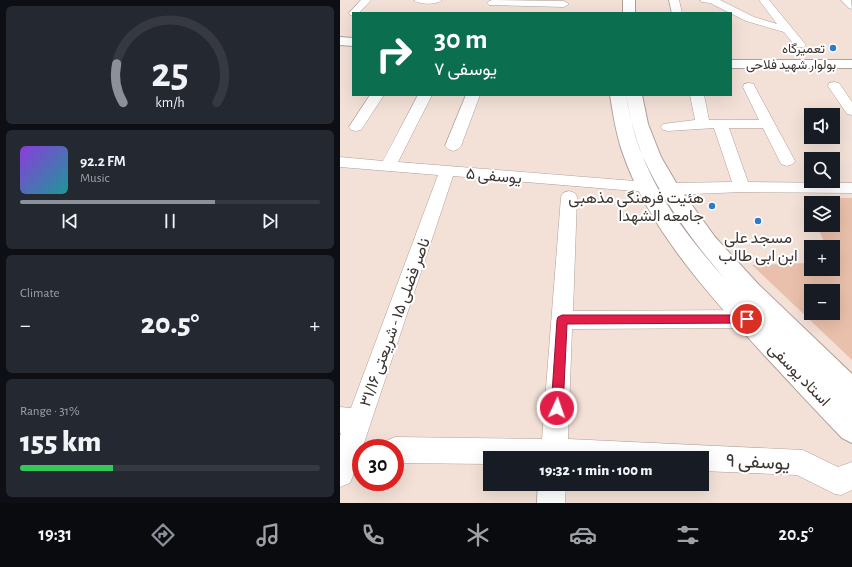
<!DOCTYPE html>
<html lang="en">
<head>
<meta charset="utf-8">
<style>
	body { margin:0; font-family:"Alegreya Sans",Vazirmatn,sans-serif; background:#242831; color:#f1f3f6; height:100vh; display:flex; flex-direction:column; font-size:15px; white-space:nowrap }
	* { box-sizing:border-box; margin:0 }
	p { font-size:13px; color:#9ea1a6 }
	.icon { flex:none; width:22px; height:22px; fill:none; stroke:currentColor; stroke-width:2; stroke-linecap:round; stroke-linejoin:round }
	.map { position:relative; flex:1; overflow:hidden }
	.side { display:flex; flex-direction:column; gap:6px; padding:6px; background:#0d0f14; width:340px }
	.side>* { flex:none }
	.banner { position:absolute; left:12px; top:12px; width:380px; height:84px; border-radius:0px; box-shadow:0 4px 16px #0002; background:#0b6e4f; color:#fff; overflow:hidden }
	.fabs { position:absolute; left:464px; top:108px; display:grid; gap:8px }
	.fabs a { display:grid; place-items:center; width:36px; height:36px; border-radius:0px; background:#171b24; box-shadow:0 4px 16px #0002; font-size:20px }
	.speed { position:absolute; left:12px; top:439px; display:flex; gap:8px; font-size:20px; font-weight:700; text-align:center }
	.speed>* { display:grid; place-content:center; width:52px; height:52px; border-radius:50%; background:#171b24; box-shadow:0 4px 16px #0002; line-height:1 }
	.speed .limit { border:6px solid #d22; background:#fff; color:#111 }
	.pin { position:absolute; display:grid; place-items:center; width:34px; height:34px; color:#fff; margin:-17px; border:2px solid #fff; border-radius:50%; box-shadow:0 1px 4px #0007 }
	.me { position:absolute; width:44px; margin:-22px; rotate:3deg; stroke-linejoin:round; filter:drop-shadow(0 0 3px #0008) }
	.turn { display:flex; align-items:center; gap:14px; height:84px; padding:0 16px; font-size:18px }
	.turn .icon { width:52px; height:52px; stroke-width:2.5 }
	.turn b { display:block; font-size:28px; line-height:34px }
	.big { font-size:30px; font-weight:800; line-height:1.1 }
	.side .card { flex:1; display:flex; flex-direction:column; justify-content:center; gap:6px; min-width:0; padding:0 14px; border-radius:6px; background:#242831 }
	.side .dial { align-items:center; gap:0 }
	.dial svg { height:104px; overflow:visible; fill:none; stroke:#363941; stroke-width:7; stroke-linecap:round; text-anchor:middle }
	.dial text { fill:#f1f3f6; stroke:none }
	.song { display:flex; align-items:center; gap:12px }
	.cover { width:48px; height:48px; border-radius:6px; background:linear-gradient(135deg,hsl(270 70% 55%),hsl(180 70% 35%)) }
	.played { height:4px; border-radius:2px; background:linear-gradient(90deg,#8c9099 65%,#363941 65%) }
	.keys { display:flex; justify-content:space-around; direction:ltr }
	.heat { display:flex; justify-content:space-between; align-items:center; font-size:22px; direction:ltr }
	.charge { height:6px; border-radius:3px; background:linear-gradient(90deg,#34c759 31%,#363941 0) }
	.trip { position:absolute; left:143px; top:451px; width:226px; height:40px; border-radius:0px; background:#171b24; box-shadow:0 4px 16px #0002; font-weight:800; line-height:40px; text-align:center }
	.tab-bar { display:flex; height:64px; justify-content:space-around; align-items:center; background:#090b0e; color:#9ea1a6 }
	.tab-bar .icon { width:28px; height:28px }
	.tab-bar .selected { color:#8c9099 }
	.tab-bar b { font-size:18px; color:#f1f3f6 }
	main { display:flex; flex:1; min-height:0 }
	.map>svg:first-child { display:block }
	.green { fill:#e9c0ab; fill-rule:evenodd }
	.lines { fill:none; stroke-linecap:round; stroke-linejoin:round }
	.street-casing { stroke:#b09f96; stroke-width:1 }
	.secondary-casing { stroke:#b09f96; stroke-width:2 }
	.street { fill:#fff; fill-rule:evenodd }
	.secondary { fill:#fff; fill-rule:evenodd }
	.route { fill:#e11d48; stroke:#92132f }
	.poi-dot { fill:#2c7ccb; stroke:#fff; stroke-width:1.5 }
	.labels { text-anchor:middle; stroke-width:4; stroke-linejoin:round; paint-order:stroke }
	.far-poi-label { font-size:13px; fill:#3c3531; stroke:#fff; text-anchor:end }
	.far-street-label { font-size:13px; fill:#3c3531; stroke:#fff }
	.street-label { font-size:16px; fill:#3c3531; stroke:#fff }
	.poi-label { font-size:16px; fill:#3c3531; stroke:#fff; text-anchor:end }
	.near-street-label { font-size:19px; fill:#3c3531; stroke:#fff }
</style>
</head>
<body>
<main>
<section class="side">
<div class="card dial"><svg viewBox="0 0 100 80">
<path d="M14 69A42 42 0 1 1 86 69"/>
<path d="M14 69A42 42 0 0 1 9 39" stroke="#8c9099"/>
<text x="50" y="56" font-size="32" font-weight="700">25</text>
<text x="50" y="72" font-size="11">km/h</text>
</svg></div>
<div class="card">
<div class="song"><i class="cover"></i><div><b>92.2 FM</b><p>Music</p></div></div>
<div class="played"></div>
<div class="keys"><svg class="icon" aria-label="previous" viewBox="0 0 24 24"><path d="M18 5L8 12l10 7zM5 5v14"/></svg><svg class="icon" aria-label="pause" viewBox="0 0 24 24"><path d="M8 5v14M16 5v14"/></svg><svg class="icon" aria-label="next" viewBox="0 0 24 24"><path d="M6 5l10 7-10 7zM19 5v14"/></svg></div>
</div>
<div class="card"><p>Climate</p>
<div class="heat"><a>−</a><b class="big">20.5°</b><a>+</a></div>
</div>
<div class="card"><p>Range · 31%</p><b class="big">155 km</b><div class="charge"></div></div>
</section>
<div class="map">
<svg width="512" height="503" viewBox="0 0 512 503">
	<rect width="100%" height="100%" fill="#f3e1d7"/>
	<path class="green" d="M466,198H512V360L412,265L471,263V269H493V247H486L477,225H493V203H471V210ZM471,291H493V313H471Z"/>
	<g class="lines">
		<g class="street-casing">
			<path id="street" d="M21,0H31L19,13H13V16L10,15L9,13Z
				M74,0H102C96,5 80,5 74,0Z
				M152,0L224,1L229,4L224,7L149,5L147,3L149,1Z
				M329,0H339L342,13H332Z
				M360,0H380L414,17L437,24L419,0H429L466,45L464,47H456L444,32L406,21L370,3L362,2Z
				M501,0H511L512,9L509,8Z
				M494,82L499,83L512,102V115L507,114L488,86L489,83Z
				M409,83L414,84L415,87L455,161L453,164L447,166L441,164L423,128H389L408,182L512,183V193L402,192L330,195L324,193L322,189L324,185L330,183L392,182L374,128L328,131L323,130L321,127L323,124L355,120L350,95H364L369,120H419L403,87L404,84Z
				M30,95H44L21,130L16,131L11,130L9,127Z
				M78,95H92L58,162L307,182L313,183L315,187L313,191L307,192L113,176L14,473L10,483L0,487V436L1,433H0V407L11,408L98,175L0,167V157L43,161Z
				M126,95H140L121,146L118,149L113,151L108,149L105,146Z
				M229,191L235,193L237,197L233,311L407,310L415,312L418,319L415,326L407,328L232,329L228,439L463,450L498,467L512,462V490L501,495L495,494L457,475L362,471V458H150V464L55,463V448H43L46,441L55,437L202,439L221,197L223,193Z
				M198,484H226L225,503H197Z"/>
		</g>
		<g class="secondary-casing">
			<path id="secondary" d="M283,0H295V13H283Z
				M0,37L13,38V46L0,45Z
				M391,60H512V68H391Z
				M270,95H286C298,171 335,223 385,279C355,244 322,200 303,157C294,137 290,116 286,95H302L308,124L321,157L338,186L375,237L419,285L512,374V443L502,438C476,411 451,384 425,356C371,297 308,229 282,151C276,133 273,114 270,95Z"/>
		</g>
		<use href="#street" class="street"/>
		<use href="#secondary" class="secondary"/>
	</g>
	<path class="route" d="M222,315H407L411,316L413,319L411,322L407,323L227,324L223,408L221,412L217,414L212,412L211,408L217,320L218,317Z"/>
	<g class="poi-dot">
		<circle cx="493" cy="48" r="4"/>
		<circle cx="372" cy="206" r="4"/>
		<circle cx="418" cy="221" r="4"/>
	</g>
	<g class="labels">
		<g class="far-poi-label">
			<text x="485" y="53">تعمیرگاه</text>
		</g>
		<g class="far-street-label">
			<text x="451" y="69">بولوار شهید فلاحی</text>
		</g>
		<g class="street-label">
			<text transform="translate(154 175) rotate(5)" y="6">یوسفی ۵</text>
			<text transform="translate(54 322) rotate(-70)" y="6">ناصر فضلی ۱۵ - شریعتی ۳۱/۱۶</text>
			<text transform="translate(460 374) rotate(46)" y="6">استاد یوسفی</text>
		</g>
		<g class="poi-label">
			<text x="364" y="203">هئیت فرهنگی مذهبی<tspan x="364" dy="18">جامعه الشهدا</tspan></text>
			<text x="418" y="243" text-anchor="middle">مسجد علی<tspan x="418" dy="18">ابن ابی طالب</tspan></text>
		</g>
		<g class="near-street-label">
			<text transform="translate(418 461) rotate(3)" y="7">یوسفی ۹</text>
		</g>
	</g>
</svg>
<div class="fabs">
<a><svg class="icon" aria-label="sound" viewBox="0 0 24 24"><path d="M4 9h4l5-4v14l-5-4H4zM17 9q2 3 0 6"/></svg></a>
<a><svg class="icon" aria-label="search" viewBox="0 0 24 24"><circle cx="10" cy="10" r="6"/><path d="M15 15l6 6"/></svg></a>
<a><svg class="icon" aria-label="layers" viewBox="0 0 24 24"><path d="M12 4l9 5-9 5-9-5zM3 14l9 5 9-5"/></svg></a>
<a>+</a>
<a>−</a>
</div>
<div class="speed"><div class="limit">30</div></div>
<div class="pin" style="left:407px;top:319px;background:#d93025"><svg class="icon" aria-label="arrive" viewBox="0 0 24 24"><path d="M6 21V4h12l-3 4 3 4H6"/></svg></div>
<svg class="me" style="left:217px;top:408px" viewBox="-20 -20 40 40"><circle r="17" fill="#e11d48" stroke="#fff" stroke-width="3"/><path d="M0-11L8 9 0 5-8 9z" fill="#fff"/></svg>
<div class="trip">19:32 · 1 min · 100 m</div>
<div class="banner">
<div class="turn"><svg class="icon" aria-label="right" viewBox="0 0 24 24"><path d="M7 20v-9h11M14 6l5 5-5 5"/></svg><div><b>30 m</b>یوسفی ۷</div></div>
</div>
</div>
</main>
<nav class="tab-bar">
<b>19:31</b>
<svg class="icon selected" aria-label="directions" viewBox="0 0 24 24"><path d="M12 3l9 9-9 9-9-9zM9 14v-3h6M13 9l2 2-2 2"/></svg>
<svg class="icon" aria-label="music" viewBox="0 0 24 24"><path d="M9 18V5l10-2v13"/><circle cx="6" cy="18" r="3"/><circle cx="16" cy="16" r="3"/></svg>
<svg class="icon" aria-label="phone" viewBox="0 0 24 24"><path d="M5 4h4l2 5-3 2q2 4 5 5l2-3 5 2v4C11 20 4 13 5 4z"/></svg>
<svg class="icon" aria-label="climate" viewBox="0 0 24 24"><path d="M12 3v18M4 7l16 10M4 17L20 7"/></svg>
<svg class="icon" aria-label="car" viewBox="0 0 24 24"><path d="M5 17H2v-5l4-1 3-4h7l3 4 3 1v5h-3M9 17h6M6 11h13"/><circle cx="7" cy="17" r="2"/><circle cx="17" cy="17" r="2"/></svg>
<svg class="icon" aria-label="filters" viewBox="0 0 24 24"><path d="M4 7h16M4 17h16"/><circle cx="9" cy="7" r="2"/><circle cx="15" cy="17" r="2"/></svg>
<b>20.5°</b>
</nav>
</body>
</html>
